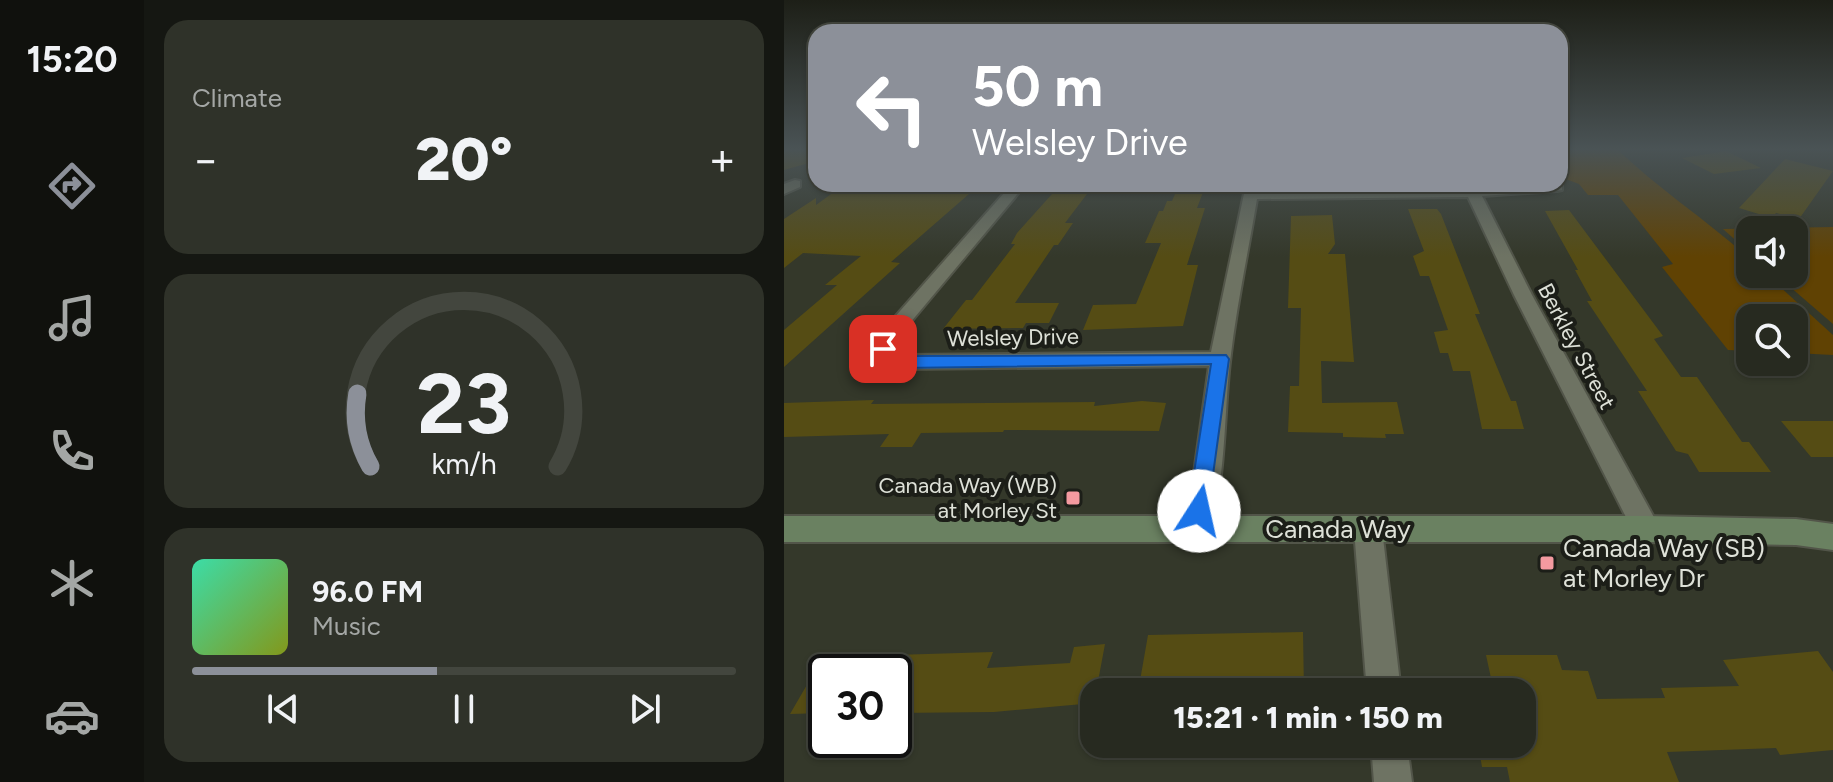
<!DOCTYPE html>
<html lang="en">
<head>
<meta charset="utf-8">
<style>
	body { margin:0; font-family:Figtree,sans-serif; background:#2f3229; color:#f1f3f6; height:100vh; display:flex; flex-direction:column; font-size:30px; white-space:nowrap }
	* { box-sizing:border-box; margin:0 }
	p { font-size:26px; color:#a4a7a5 }
	.icon { flex:none; width:44px; height:44px; fill:none; stroke:currentColor; stroke-width:2; stroke-linecap:round; stroke-linejoin:round }
	.map { position:relative; flex:1; overflow:hidden }
	.drawer { display:flex; flex-direction:column; gap:20px; padding:20px; background:#151712; width:640px }
	.drawer>* { flex:none }
	.hud { position:absolute; left:24px; top:24px; width:760px; height:168px; border-radius:24px; box-shadow:0 2px 6px #0004,0 0 0 2px #43463e; background:#8c9099; color:#fff; overflow:hidden }
	.buttons { position:absolute; left:952px; top:216px; display:grid; gap:16px }
	.buttons a { display:grid; place-items:center; width:72px; height:72px; border-radius:16px; background:#272a20; box-shadow:0 2px 6px #0004,0 0 0 2px #43463e; font-size:40px }
	.speed { position:absolute; left:24px; top:654px; display:flex; gap:16px; font-size:40px; font-weight:700; text-align:center }
	.speed>* { display:grid; place-content:center; width:104px; height:104px; border-radius:50%; background:#272a20; box-shadow:0 2px 6px #0004,0 0 0 2px #43463e; line-height:1 }
	.speed .limit { border:4px solid #111; border-radius:12px; background:#fff; color:#111 }
	.pin { position:absolute; display:grid; place-items:center; width:68px; height:68px; color:#fff; margin:-34px; border-radius:16px; box-shadow:0 4px 12px #0006 }
	.me { position:absolute; width:88px; margin:-44px; rotate:10deg; stroke-linejoin:round; filter:drop-shadow(0 0 6px #0008) }
	.turn { display:flex; align-items:center; gap:28px; height:168px; padding:0 32px; font-size:36px }
	.turn .icon { width:104px; height:104px; stroke-width:2.5 }
	.turn b { display:block; font-size:56px; line-height:68px }
	.big { font-size:60px; font-weight:800; line-height:1.1 }
	.drawer .card { flex:1; display:flex; flex-direction:column; justify-content:center; gap:12px; min-width:0; padding:0 28px; border-radius:24px; background:#2f3229 }
	.drawer .dial { align-items:center; gap:0 }
	.dial svg { height:208px; overflow:visible; fill:none; stroke:#43463e; stroke-width:7; stroke-linecap:round; text-anchor:middle }
	.dial text { fill:#f1f3f6; stroke:none }
	.song { display:flex; align-items:center; gap:24px }
	.cover { width:96px; height:96px; border-radius:12px; background:linear-gradient(135deg,hsl(160 70% 55%),hsl(70 70% 35%)) }
	.played { height:8px; border-radius:4px; background:linear-gradient(90deg,#8c9099 45%,#43463e 45%) }
	.keys { display:flex; justify-content:space-around; direction:ltr }
	.heat { display:flex; justify-content:space-between; align-items:center; font-size:44px; direction:ltr }
	.trip { position:absolute; left:296px; top:678px; width:456px; height:80px; border-radius:24px; background:#272a20; box-shadow:0 2px 6px #0004,0 0 0 2px #43463e; font-weight:800; line-height:80px; text-align:center }
	main { display:flex; flex:1; min-height:0 }
	.tab-bar { display:flex; flex-direction:column; width:144px; justify-content:space-around; align-items:center; background:#10110d; color:#a4a7a5 }
	.tab-bar .icon { width:56px; height:56px }
	.tab-bar .current { color:#8c9099 }
	.tab-bar b { font-size:36px; color:#f1f3f6 }
	.map>svg:first-child { display:block }
	.green { fill:#604203 }
	.building { fill:#554c14 }
	.lines { fill:none; stroke-linecap:round; stroke-linejoin:round }
	.minor-casing { stroke:#525549; stroke-width:4 }
	.secondary-casing { stroke:#525549; stroke-width:4 }
	.minor { fill:#6e7363; fill-rule:evenodd }
	.secondary { fill:#6a8161; fill-rule:evenodd }
	.route { fill:#1a73e8; stroke:#114b97; stroke-width:2 }
	.poi-dot { fill:#f49aa0; stroke:#1c1e18; stroke-width:3 }
	.labels { text-anchor:middle; stroke-width:8; stroke-linejoin:round; paint-order:stroke }
	.street-label { font-size:22px; fill:#dee1d8; stroke:#1c1e18 }
	.poi-label { font-size:22px; fill:#dee1d8; stroke:#1c1e18; text-anchor:end }
	.near-street-label { font-size:26px; fill:#dee1d8; stroke:#1c1e18 }
	.near-poi-label { font-size:26px; fill:#dee1d8; stroke:#1c1e18; text-anchor:start }
</style>
</head>
<body>
<main>
<nav class="tab-bar">
<b>15:20</b>
<svg class="icon current" aria-label="directions" viewBox="0 0 24 24"><path d="M12 3l9 9-9 9-9-9zM9 14v-3h6M13 9l2 2-2 2"/></svg>
<svg class="icon" aria-label="music" viewBox="0 0 24 24"><path d="M9 18V5l10-2v13"/><circle cx="6" cy="18" r="3"/><circle cx="16" cy="16" r="3"/></svg>
<svg class="icon" aria-label="phone" viewBox="0 0 24 24"><path d="M5 4h4l2 5-3 2q2 4 5 5l2-3 5 2v4C11 20 4 13 5 4z"/></svg>
<svg class="icon" aria-label="climate" viewBox="0 0 24 24"><path d="M12 3v18M4 7l16 10M4 17L20 7"/></svg>
<svg class="icon" aria-label="car" viewBox="0 0 24 24"><path d="M5 17H2v-5l4-1 3-4h7l3 4 3 1v5h-3M9 17h6M6 11h13"/><circle cx="7" cy="17" r="2"/><circle cx="17" cy="17" r="2"/></svg>
</nav>
<section class="drawer">
<div class="card"><p>Climate</p>
<div class="heat"><a>−</a><b class="big">20°</b><a>+</a></div>
</div>
<div class="card dial"><svg viewBox="0 0 100 80">
<path d="M14 69A42 42 0 1 1 86 69"/>
<path d="M14 69A42 42 0 0 1 9 41" stroke="#8c9099"/>
<text x="50" y="56" font-size="32" font-weight="700">23</text>
<text x="50" y="72" font-size="11">km/h</text>
</svg></div>
<div class="card">
<div class="song"><i class="cover"></i><div><b>96.0 FM</b><p>Music</p></div></div>
<div class="played"></div>
<div class="keys"><svg class="icon" aria-label="previous" viewBox="0 0 24 24"><path d="M18 5L8 12l10 7zM5 5v14"/></svg><svg class="icon" aria-label="pause" viewBox="0 0 24 24"><path d="M8 5v14M16 5v14"/></svg><svg class="icon" aria-label="next" viewBox="0 0 24 24"><path d="M6 5l10 7-10 7zM19 5v14"/></svg></div>
</div>
</section>
<div class="map">
<svg width="1049" height="782" viewBox="0 0 1049 782">
	<rect width="100%" height="100%" fill="#34382a"/>
	<path class="green" d="M776,148H832C874,189 923,220 966,259V274H982L1049,335V355L1010,353V318H966V351L944,350L878,267L889,264L834,195H804L795,184L776,177Z
		M1049,227V324L991,274H1010V230H966V253L939,229Z"/>
	<path class="building" d="M0,148H32V161L0,170Z
		M942,151L977,168L930,174L898,158Z
		M1001,159L1049,171L1015,219L992,213L988,218L955,208Z
		M61,184H188L178,194H185L107,262L116,263L0,367V330L53,285H41L77,256L19,253L0,268V219L32,198V205Z
		M277,184H302L294,194H303L281,223H289L274,245H270L231,303H275L265,323H242L239,328L159,329L182,300H188L231,244H227L233,233Z
		M394,187H421L413,208H421L403,265H414L399,326L299,330L309,305L352,304L377,243H361L375,211H379L383,201H388Z
		M624,209H653L657,214L696,314H691L727,401H732L740,429H698L686,371H669L664,353H656L650,332L664,330L645,276H636L629,256L640,251Z
		M785,210L879,336L870,339L897,377H913L958,442H965L987,472H915L904,454L892,451L854,391H863L803,301H808L791,270H794L761,211Z
		M548,215L551,244L544,254H561L570,362L537,361L538,403L613,402L620,434H601L602,438L559,437V433L504,432L506,386H515L517,308H504L507,216Z
		M90,400L87,404L311,402L310,406L358,401L382,403L375,431L220,430L219,432L137,433L128,447H96L105,434L0,437V403Z
		M997,421H1049V457H1027Z
		M519,632L520,692H460V686L401,688V692H354L364,635Z
		M321,644L310,703L210,712L110,713V655L209,652L203,668L286,663L290,647Z
		M1034,651L1049,672V750L996,755L992,748L883,752L895,782H726L723,767H698L694,744H738V692H710L702,655H773L778,670L804,671L813,699L881,698L877,688L955,686L939,660Z
		M42,652V713L6,714Z"/>
	<g class="lines">
		<g class="minor-casing">
			<path id="minor" d="M11,180L16,181V187L0,194V184Z
				M228,184H242L111,341L109,348L119,355L427,352L462,184H476L475,191L666,190L681,189L678,184H692L694,188L778,184V190L773,191L698,196L748,295L872,521L876,529L872,537L862,541L852,537L730,295L684,197L473,199C464,253 452,308 446,362C440,411 442,495 422,537L412,541L402,537L398,529L408,487L425,366L117,369L98,362L89,349L94,336Z
				M584,517L594,521L598,529L617,692H583L570,529L574,521Z
				M587,744H623L628,782H590Z"/>
		</g>
		<g class="secondary-casing">
			<path id="secondary" d="M0,516H862L1012,519L1049,524V550L1012,545L862,542H0Z"/>
		</g>
		<use href="#minor" class="minor"/>
		<use href="#secondary" class="secondary"/>
	</g>
	<linearGradient id="sky" x2="0" y2="1"><stop stop-color="#1d1f17"/><stop offset="0.58" stop-color="#4a5355"/><stop offset="1" stop-color="#4a5355" stop-opacity="0"/></linearGradient>
	<rect width="1049" height="257" fill="url(#sky)"/>
	<path class="route" d="M99,343L119,356L442,355L445,359L423,518L415,521L408,518L404,511L427,364L117,368L99,361L91,349Z"/>
	<g class="poi-dot">
		<rect x="281" y="490" width="16" height="16" rx="4"/>
		<rect x="755" y="555" width="16" height="16" rx="4"/>
	</g>
	<g class="labels">
		<g class="street-label">
			<text transform="translate(229 337) rotate(-1)" y="8">Welsley Drive</text>
			<text transform="translate(793 346) rotate(62)" y="8">Berkley Street</text>
		</g>
		<g class="poi-label">
			<text x="273" y="493">Canada Way (WB)<tspan x="273" dy="25">at Morley St</tspan></text>
		</g>
		<g class="near-street-label">
			<text x="554" y="538">Canada Way</text>
		</g>
		<g class="near-poi-label">
			<text x="779" y="557">Canada Way (SB)<tspan x="779" dy="30">at Morley Dr</tspan></text>
		</g>
	</g>
</svg>
<div class="buttons">
<a><svg class="icon" aria-label="sound" viewBox="0 0 24 24"><path d="M4 9h4l5-4v14l-5-4H4zM17 9q2 3 0 6"/></svg></a>
<a><svg class="icon" aria-label="search" viewBox="0 0 24 24"><circle cx="10" cy="10" r="6"/><path d="M15 15l6 6"/></svg></a>
</div>
<div class="speed"><div class="limit">30</div></div>
<div class="pin" style="left:99px;top:349px;background:#d93025"><svg class="icon" aria-label="arrive" viewBox="0 0 24 24"><path d="M6 21V4h12l-3 4 3 4H6"/></svg></div>
<svg class="me" style="left:415px;top:511px" viewBox="-20 -20 40 40"><circle r="19" fill="#fff"/><path d="M0-13L10 11 0 6-10 11z" fill="#1a73e8"/></svg>
<div class="trip">15:21 · 1 min · 150 m</div>
<div class="hud">
<div class="turn"><svg class="icon" aria-label="left" viewBox="0 0 24 24"><path d="M17 20v-9H6M10 6l-5 5 5 5"/></svg><div><b>50 m</b>Welsley Drive</div></div>
</div>
</div>
</main>
</body>
</html>
